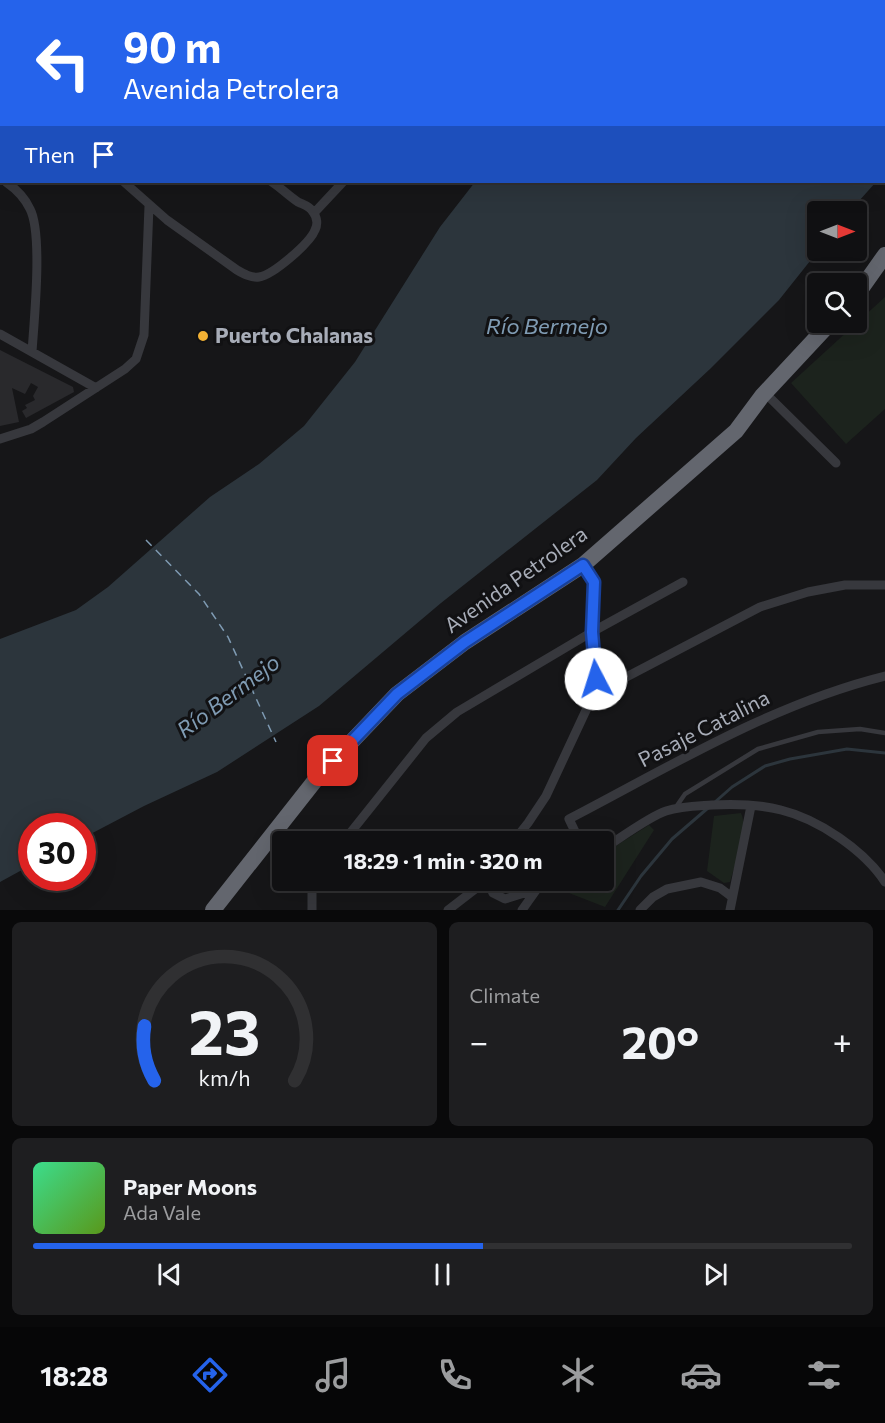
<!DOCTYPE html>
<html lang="en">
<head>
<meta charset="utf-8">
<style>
	body { margin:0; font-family:Commissioner,sans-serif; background:#1e1e20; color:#f1f3f6; height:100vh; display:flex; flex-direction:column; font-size:22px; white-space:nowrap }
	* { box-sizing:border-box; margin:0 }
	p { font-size:20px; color:#9c9d9f }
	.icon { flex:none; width:33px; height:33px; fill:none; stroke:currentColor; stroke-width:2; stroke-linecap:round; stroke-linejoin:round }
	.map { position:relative; height:910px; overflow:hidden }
	.side { display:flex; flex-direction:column; gap:12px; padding:12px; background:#09090a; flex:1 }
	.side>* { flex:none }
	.hud { position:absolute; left:0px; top:0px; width:885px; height:183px; box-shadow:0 6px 24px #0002,0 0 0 2px #303032; background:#2563eb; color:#fff; overflow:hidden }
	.needle { width:39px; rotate:90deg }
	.fabs { position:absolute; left:807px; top:201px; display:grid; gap:12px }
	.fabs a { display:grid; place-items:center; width:60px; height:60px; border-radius:6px; background:#101012; box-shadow:0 6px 24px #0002,0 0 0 2px #303032; font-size:30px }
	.speed { position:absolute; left:18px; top:813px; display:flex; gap:12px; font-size:30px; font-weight:700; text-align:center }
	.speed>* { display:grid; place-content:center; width:78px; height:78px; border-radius:50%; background:#101012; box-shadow:0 6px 24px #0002,0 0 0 2px #303032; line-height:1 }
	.speed .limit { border:9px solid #d22; background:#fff; color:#111 }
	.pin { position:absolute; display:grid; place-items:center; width:51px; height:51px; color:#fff; margin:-26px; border-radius:12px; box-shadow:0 3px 9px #0006 }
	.me { position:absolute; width:66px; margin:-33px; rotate:355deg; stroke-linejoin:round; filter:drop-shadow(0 0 4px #0008) }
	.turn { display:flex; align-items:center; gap:21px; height:126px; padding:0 24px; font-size:27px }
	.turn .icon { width:78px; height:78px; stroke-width:2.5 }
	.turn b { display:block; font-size:42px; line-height:51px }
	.then { display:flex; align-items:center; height:57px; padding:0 24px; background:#0003; gap:12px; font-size:22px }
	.big { font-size:45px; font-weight:700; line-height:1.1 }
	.side .widget { flex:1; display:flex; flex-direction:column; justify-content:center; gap:9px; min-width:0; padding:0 21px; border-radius:9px; background:#1e1e20 }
	.side .dial { align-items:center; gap:0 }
	.dial svg { height:156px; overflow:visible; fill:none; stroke:#303032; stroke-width:7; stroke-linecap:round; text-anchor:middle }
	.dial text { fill:#f1f3f6; stroke:none }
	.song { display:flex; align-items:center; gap:18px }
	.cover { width:72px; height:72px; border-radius:9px; background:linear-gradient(135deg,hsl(150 70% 55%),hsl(90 70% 35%)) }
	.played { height:6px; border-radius:3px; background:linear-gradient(90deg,#2563eb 55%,#303032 55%) }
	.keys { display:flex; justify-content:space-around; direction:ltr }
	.heat { display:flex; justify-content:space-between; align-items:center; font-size:33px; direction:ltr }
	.side .tiles { flex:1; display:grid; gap:12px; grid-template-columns:1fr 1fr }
	.widget:last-child { grid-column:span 2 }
	.trip { position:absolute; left:272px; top:831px; width:342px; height:60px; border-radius:6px; background:#101012; box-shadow:0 6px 24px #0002,0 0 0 2px #303032; font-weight:700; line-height:60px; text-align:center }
	.tab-bar { display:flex; height:96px; justify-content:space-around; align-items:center; background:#060607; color:#9c9d9f }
	.tab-bar .icon { width:42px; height:42px }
	.tab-bar .on { color:#2563eb }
	.tab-bar b { font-size:27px; color:#f1f3f6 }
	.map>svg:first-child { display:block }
	.green { fill:#1c231d }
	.water { fill:#2c353c }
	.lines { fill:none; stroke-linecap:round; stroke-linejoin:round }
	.stream { stroke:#2c353c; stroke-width:3 }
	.ferry { stroke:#7f9bb3; stroke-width:1.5; stroke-dasharray:8 6; stroke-linecap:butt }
	.building { fill:#29292c }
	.lane { stroke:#37383d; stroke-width:4.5 }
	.street { stroke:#37383d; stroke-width:9 }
	.highway { stroke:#63666e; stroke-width:16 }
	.route-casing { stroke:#184099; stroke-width:15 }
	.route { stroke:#2563eb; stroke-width:10 }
	.poi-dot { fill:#f2b134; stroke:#111113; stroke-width:2 }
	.labels { text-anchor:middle; stroke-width:6; stroke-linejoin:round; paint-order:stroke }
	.poi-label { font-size:21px; font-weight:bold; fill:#a8adb8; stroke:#111113; text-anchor:start }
	.street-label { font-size:21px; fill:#a8adb8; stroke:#111113 }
	.water-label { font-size:22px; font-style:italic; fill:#7f9bb3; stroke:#111113 }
</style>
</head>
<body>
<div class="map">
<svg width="885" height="910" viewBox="0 0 885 910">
	<rect width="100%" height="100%" fill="#161618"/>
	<path class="green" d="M885,297V409L846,444L791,383Z
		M741,813C749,830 735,863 730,882L724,883L707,871L714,816Z
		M649,825L654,830L605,907L551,886L560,881L603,880V854Z"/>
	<path class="water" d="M599,0H885V171L884,173V2L598,1Z
		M475,182H876L850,211L818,212V251L779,300L710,369L636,438L597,480L441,603L319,706L217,772L144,806L83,838L82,826H32L31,865L0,882V639L76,610L108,587L210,497L259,464L304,426L355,362L440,227Z"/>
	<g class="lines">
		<path class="stream" d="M715,802L732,787L765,766L790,759L847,749L885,753
			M618,910L641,876L672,839L708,808"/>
		<path class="ferry" d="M146,540L199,594L228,637L276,742"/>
	</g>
	<path class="building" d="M0,350L73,387L74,392L26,418L22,411L27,408L25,405L35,400L33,396L38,387L31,383L25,394L12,388L19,422L0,426Z"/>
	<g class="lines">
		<path class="lane" d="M676,807L685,794L758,749L818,732L860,729L885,733"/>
		<path class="street" d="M97,0L99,2
			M116,0L118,2
			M81,2L82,0
			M321,2L322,0
			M0,54L2,55
			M6,182C16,189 25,198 30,209C43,234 34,321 32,352
			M124,182L167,220L237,270C244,274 251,278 259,277C273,275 310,243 315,230C318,224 317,217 313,212C310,206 304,205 298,202C289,196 281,188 272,182
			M314,213L343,182
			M0,334L96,388
			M765,393L836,463
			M0,439L31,429L43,422L125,369L136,359L144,335L149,206
			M588,706L613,684L760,607L808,592L845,585H885
			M343,842L426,738L457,712L592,632L683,582
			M513,842L528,823L546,796L588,706L596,679L592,632L594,582L583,565
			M580,842L569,819C671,766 772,704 885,676
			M603,849C619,839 650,816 666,811C681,806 697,806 712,805C734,804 759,804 781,810C818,819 864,850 885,882
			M487,880L493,893L505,899L537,889
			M312,910V891L316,880
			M448,910L487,880
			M522,910L537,889L551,880
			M640,910L653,897L667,889L701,882L720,888L732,897
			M730,910L751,806"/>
		<path class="highway" d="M856,296L885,255
			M213,910L317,778L397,694L465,642L583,565L736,431L762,396L831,322"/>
	</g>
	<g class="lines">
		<g class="route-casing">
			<path id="route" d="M333,761L397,694L465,642L583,565L594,582L592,632L596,679"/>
		</g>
		<use href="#route" class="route"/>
	</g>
	<circle class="poi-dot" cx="203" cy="336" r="6"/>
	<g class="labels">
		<g class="poi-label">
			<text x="215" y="343">Puerto Chalanas</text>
		</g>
		<g class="street-label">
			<text transform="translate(516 580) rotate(-35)" y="7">Avenida Petrolera</text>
			<text transform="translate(704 729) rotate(-27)" y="7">Pasaje Catalina</text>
		</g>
		<g class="water-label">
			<text x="547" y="334">Río Bermejo</text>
			<text transform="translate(228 696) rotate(-37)" y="8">Río Bermejo</text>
		</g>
	</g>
</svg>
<div class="fabs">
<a><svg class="needle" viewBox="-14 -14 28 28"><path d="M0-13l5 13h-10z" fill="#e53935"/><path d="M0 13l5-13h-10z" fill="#9c9d9f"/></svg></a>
<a><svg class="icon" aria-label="search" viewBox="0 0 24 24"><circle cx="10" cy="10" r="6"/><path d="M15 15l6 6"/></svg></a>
</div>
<div class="speed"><div class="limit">30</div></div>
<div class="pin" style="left:333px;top:761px;background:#d93025"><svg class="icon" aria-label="arrive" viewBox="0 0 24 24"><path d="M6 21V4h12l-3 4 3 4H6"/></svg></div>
<svg class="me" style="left:596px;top:679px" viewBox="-20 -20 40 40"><circle r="19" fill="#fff"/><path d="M0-13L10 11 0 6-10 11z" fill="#2563eb"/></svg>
<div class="trip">18:29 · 1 min · 320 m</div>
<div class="hud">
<div class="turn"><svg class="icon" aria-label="left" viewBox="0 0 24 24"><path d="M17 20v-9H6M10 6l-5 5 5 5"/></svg><div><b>90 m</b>Avenida Petrolera</div></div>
<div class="then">Then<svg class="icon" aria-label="arrive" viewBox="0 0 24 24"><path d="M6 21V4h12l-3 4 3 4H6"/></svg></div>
</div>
</div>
<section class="side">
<div class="tiles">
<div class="widget dial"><svg viewBox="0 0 100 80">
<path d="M14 69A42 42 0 1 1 86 69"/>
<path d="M14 69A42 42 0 0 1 9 41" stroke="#2563eb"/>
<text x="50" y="56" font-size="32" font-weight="700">23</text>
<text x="50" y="72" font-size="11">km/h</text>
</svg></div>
<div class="widget"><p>Climate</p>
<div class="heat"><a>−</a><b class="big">20°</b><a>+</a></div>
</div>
<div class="widget">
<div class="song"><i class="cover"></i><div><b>Paper Moons</b><p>Ada Vale</p></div></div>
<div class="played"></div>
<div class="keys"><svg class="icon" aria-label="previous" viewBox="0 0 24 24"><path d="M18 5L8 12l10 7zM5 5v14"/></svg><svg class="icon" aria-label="pause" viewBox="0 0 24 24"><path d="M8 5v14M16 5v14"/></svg><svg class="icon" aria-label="next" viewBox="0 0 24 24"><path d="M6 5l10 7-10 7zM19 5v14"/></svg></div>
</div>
</div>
</section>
<nav class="tab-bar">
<b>18:28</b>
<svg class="icon on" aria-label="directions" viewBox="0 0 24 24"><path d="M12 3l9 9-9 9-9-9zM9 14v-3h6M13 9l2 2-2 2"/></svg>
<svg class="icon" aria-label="music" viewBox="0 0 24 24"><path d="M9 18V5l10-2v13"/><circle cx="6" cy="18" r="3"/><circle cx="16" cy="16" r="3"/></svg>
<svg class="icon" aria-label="phone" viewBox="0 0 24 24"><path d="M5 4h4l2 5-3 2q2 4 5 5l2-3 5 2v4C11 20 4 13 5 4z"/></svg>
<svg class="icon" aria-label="climate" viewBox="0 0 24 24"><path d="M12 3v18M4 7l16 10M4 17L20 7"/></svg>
<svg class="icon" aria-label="car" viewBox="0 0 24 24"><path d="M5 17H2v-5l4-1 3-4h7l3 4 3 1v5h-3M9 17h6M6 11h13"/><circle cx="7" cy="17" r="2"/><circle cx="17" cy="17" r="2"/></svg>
<svg class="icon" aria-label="filters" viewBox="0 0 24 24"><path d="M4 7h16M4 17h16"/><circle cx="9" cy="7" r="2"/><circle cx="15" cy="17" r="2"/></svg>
</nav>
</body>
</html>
